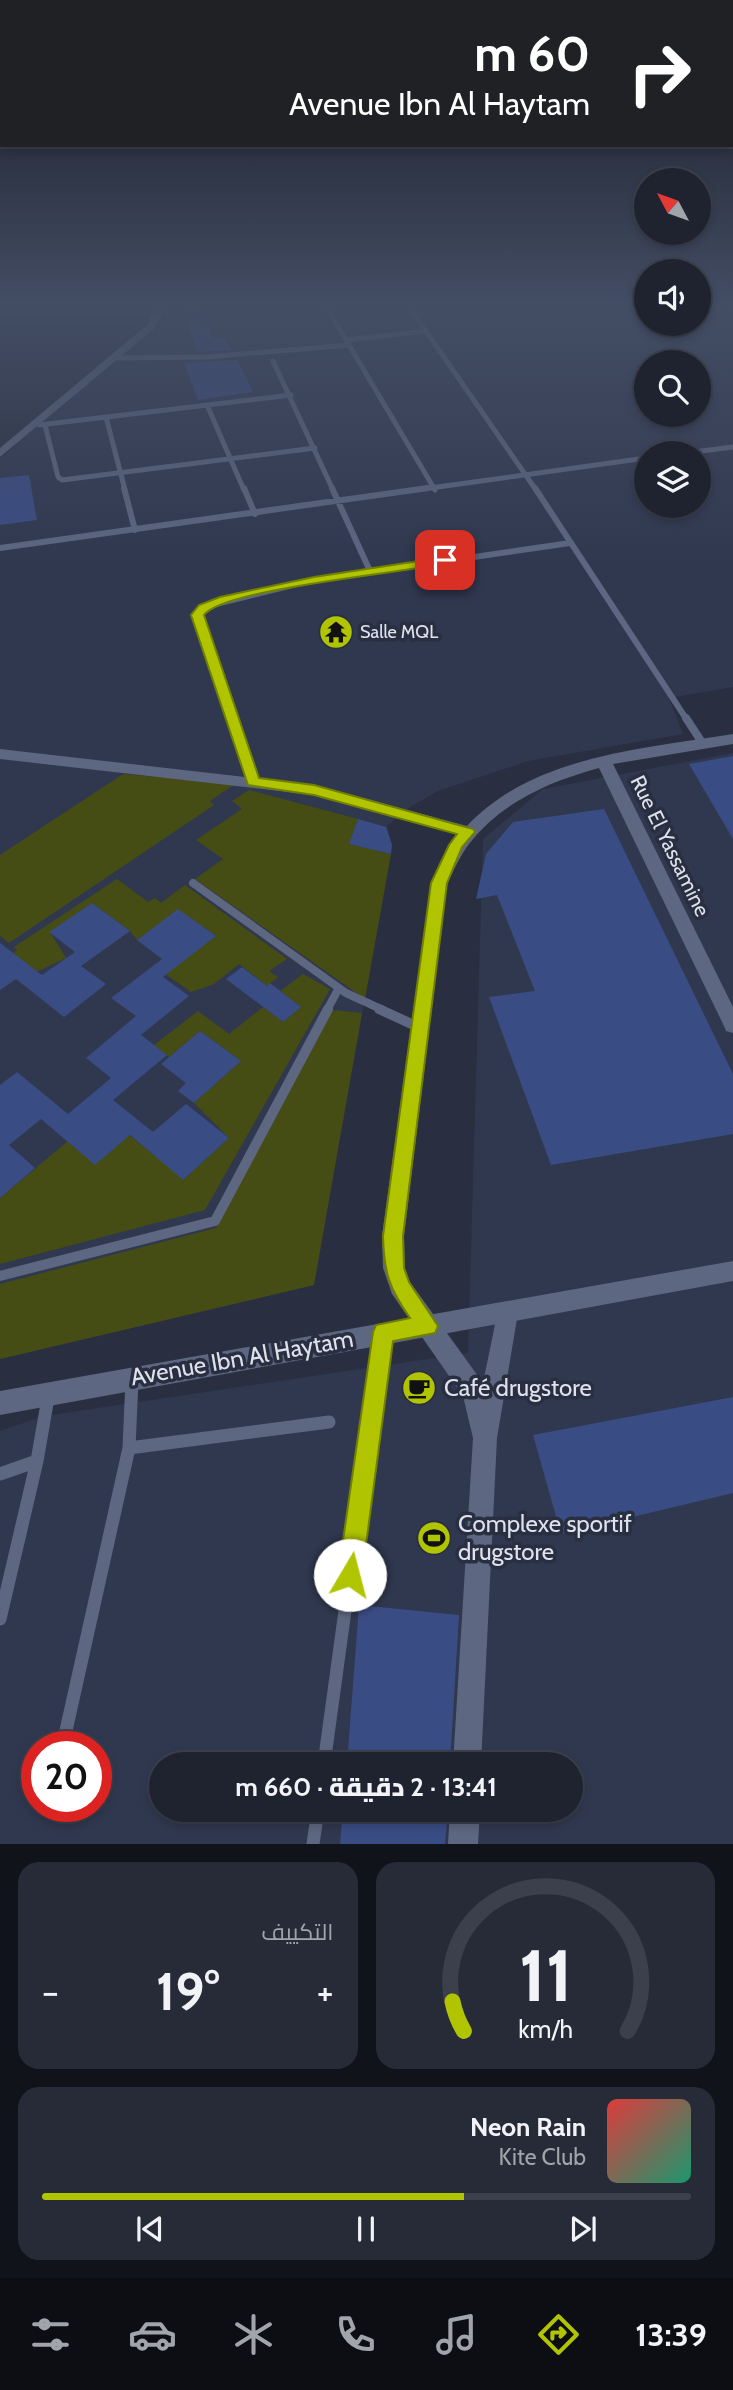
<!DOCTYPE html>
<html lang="ar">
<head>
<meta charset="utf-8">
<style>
	body { margin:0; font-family:Cabin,Cairo,sans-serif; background:#272b38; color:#f1f3f6; direction:rtl; height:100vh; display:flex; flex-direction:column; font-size:26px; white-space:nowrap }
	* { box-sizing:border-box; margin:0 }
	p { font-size:23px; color:#a1a4ab }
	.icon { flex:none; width:38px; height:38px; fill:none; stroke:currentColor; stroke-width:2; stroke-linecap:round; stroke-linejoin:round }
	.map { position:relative; height:1844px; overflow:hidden; direction:ltr }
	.drawer { display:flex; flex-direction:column; gap:18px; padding:18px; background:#11131a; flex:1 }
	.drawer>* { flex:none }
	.hud { position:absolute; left:0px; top:0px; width:733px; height:147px; box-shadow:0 4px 10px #0003,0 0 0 2px #3c404c; direction:rtl; background:#202124; color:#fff; overflow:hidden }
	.needle { width:46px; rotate:311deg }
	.buttons { position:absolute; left:634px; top:168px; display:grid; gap:14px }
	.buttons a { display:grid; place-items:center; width:77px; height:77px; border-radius:50%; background:#1f2330; box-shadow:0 4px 10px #0003,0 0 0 2px #3c404c; font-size:35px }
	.speed { position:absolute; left:21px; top:1731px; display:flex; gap:14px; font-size:35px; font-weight:700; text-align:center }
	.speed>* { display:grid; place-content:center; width:91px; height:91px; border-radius:50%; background:#1f2330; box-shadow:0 4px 10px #0003,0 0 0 2px #3c404c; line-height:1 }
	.speed .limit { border:10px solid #d22; background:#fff; color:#111 }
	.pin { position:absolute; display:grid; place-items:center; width:60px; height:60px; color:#fff; margin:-30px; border-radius:14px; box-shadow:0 4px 10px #0006 }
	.me { position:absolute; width:77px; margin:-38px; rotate:8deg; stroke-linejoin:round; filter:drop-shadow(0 0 5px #0008) }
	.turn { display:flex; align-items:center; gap:24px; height:147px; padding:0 28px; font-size:32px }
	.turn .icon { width:91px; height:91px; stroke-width:2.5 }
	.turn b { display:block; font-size:49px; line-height:60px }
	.big { font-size:52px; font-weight:800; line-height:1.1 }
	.drawer .card { flex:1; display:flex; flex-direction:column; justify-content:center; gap:10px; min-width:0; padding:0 24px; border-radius:21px; background:#272b38 }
	.drawer .dial { align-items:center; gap:0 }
	.dial svg { height:182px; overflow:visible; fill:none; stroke:#3c404c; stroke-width:7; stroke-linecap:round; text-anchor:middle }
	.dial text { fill:#f1f3f6; stroke:none }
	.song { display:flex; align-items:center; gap:21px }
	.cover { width:84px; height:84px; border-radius:10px; background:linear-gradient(135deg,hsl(0 70% 55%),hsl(160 70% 35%)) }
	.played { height:7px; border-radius:4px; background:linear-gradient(90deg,#b0c500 65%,#3c404c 65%) }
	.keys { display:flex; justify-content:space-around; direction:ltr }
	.heat { display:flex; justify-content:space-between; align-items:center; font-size:38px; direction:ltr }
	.drawer .tiles { flex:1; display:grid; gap:18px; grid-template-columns:1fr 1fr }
	.card:last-child { grid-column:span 2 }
	.trip { position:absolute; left:149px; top:1752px; width:434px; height:70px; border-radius:35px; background:#1f2330; box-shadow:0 4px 10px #0003,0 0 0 2px #3c404c; font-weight:800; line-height:70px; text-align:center; direction:rtl }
	.menu { display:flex; height:112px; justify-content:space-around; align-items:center; background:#0c0e13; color:#a1a4ab }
	.menu .icon { width:49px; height:49px }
	.menu .selected { color:#b0c500 }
	.menu b { font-size:32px; color:#f1f3f6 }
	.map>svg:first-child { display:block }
	.built { fill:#30384f; fill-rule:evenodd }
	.green { fill:#454d14 }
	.building { fill:#3a4c84 }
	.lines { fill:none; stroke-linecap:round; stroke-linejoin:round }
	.service-far4 { stroke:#5d6781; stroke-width:5 }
	.service-far3 { stroke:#5d6781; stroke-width:6 }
	.service-far2 { stroke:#5d6781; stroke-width:8 }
	.service-far1 { stroke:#5d6781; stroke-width:10 }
	.service { stroke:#5d6781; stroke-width:13 }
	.minor { fill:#5d6781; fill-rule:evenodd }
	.tertiary { fill:#5d6781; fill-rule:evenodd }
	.route { fill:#b0c500; stroke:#728000; stroke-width:2 }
	.labels { text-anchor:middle; stroke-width:7; stroke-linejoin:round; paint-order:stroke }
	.far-poi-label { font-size:18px; fill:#dde2ed; stroke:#292f40; text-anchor:start }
	.street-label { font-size:21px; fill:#dde2ed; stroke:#292f40 }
	.near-street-label { font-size:24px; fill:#dde2ed; stroke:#292f40 }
	.near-poi-label { font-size:24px; fill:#dde2ed; stroke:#292f40; text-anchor:start }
</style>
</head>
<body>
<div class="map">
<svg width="733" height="1844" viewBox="0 0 733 1844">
	<rect width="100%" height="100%" fill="#292f40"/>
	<path class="built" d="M166,308H646V324H698V308L733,311V687L669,698L683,734L528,761L438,791L410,807L387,826L392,845L314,1285L0,1359V459L119,354L168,317ZM646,362H698V415H646ZM646,453H698V506H646Z
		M733,753V1844H0V1431L44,1416L468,1353L483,839L543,789ZM37,1746H96V1806H37ZM161,1764H570V1810H161Z"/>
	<path class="green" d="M123,774L235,784L210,801L214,805L9,943L0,936V855Z
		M249,790L358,819L349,844L391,854L365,999L195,879L223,859L196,840L242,809L232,801Z
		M117,879L148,902L155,898L161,903L185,885L287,959L269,971L278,977L267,986L239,964L214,984L191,992L165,974L215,935L178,910L137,940L130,931L92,903L50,932L66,958L36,972L13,953L17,950L14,947Z
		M303,974L330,989L205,1210L0,1264V1198L68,1141L129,1135L184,1179L229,1138L194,1103L241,1061L200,1031L169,1057L154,1045L198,1011L229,1034L263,1007L283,1022L301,1007L280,991Z
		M332,1010L362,1013L314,1285L0,1359V1284L216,1228Z"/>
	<path class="building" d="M181,308H201L213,338L225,337L232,350L197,352Z
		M237,360L253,392L198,400L184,363Z
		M29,475L37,520L0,525V478Z
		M733,756V839L689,764Z
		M604,809L733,1074V1134L551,1165L489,997L535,991L497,895L476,899L486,854L513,822Z
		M358,819L386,827L392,845L391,854L349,844Z
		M92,903L130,931L81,966L106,984L64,1017L16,979L0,990V943L42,975L75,952L49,932Z
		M178,909L216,936L163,977L189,996L141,1035L167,1055L113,1100L153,1132L186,1104L229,1138L183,1180L130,1135L95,1165L41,1119L9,1145L35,1168L0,1198V1085L17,1072L68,1114L111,1078L86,1058L136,1016L111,998L162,959L137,940Z
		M242,967L267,986L270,983L301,1007L283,1022L226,979Z
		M200,1031L241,1061L194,1103L178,1091L186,1083L161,1064Z
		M733,1397V1493L561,1534L533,1435Z
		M359,1605L459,1615L450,1764H347Z
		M343,1810H448L445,1844H340Z"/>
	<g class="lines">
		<path class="service-far4" d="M327,308L435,490
			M410,308L536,490
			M730,308L733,309
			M346,340L426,331
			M114,358L207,357L349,345
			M273,361L333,490
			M207,405L244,490
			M106,417L125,490
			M39,425L291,395
			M45,425L58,477L62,480L315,448
			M685,453L733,447
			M416,490L646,458"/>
		<path class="service-far3" d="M124,488L135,530
			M244,488L255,514
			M332,488L370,571
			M535,488L687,720
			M0,548L428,488
			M232,720L198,615L216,604L309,581L570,543"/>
		<path class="service-far2" d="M232,718L253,782
			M686,718L703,744
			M193,883L346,993L383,1010
			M327,1010L339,988"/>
		<path class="service-far1" d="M379,1009L418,1027
			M0,1276L215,1221L328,1009
			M377,1379L383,1334"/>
		<path class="service" d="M132,1380L129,1448L329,1422
			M0,1474L37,1461L48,1398
			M0,1619L37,1461
			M63,1744L129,1448
			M324,1764L377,1377
			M313,1844L318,1810"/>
		<path class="minor" d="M156,308H166L154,329L0,457V448L147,325Z
			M733,734V744L613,764L733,1007V1033L726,1031L724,1026L599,768C548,782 502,802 469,844C460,856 454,870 447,883L404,1236L405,1268L410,1282L483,1383L499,1305L507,1302L515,1305L518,1313L497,1438L481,1764H453L473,1438L463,1396L392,1294L383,1268L382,1236L431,883L459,835L314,795L0,759V749L314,785L467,826C534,755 642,749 733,734Z
			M450,1810H480L478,1844H448Z"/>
		<path class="tertiary" d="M733,1261V1281L0,1415V1391Z"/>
	</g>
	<linearGradient id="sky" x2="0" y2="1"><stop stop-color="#171a23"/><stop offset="0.54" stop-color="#434d64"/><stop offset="1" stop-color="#434d64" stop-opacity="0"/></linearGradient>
	<rect width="733" height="566" fill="url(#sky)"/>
	<path class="route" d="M445,557L449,558V563C408,572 222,589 204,615L259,778L314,785L473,829L475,832L462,847L447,883L403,1236L404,1268L409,1282L438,1326L435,1333L393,1341L362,1575L359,1584L350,1587L342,1584L338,1575L373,1332L376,1325L410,1318C389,1288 384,1273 383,1236L431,883L449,845L457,834L314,795L248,785L191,615L199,605L220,597L314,577Z"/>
	<defs>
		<g id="temple-disc" transform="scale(1.75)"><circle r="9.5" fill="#b0c500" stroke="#292f40"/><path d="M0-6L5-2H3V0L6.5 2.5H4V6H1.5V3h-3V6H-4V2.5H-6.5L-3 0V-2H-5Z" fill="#111"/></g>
		<g id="cafe-disc" transform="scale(1.75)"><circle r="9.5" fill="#b0c500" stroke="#292f40"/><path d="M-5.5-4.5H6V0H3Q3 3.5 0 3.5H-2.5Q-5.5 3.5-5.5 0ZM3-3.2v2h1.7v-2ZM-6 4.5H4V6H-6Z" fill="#111"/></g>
		<g id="stadium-disc" transform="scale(1.75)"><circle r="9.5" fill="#b0c500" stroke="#292f40"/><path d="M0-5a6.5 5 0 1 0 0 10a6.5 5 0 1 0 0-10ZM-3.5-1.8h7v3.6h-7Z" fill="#111"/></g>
	</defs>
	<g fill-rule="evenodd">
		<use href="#temple-disc" x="336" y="632"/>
		<use href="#cafe-disc" x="419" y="1388"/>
		<use href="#stadium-disc" x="434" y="1538"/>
	</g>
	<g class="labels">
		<g class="far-poi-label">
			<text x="360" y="638">Salle MQL</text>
		</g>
		<g class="street-label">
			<text transform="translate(670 846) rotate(64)" y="7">Rue El Yassamine</text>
		</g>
		<g class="near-street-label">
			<text transform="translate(242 1358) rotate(-10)" y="8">Avenue Ibn Al Haytam</text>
		</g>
		<g class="near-poi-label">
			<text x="444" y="1396">Café drugstore</text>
			<text x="458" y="1532">Complexe sportif<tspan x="458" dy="28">drugstore</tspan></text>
		</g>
	</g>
</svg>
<div class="buttons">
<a><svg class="needle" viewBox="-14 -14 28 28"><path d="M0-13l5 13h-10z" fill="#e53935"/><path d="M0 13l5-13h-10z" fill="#a1a4ab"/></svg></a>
<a><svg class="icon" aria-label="sound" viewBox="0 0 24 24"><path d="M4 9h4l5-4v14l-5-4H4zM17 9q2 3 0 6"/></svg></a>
<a><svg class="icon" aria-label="search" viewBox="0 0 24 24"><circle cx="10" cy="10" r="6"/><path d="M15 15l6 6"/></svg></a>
<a><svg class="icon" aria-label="layers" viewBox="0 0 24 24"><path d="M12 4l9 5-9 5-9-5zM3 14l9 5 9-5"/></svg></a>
</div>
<div class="speed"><div class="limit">20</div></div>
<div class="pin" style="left:445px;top:560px;background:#d93025"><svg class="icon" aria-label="arrive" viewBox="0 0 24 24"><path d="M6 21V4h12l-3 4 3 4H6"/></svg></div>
<svg class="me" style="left:350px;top:1575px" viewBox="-20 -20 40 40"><circle r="19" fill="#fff"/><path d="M0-13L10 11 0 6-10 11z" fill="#b0c500"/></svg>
<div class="trip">13:41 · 2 دقيقة · 660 m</div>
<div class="hud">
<div class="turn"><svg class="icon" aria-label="right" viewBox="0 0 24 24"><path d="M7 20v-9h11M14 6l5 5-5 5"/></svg><div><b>60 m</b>Avenue Ibn Al Haytam</div></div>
</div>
</div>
<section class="drawer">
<div class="tiles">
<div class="card dial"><svg viewBox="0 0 100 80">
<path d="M14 69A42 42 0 1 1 86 69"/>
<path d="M14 69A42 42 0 0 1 9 56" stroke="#b0c500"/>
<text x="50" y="56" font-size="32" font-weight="700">11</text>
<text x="50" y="72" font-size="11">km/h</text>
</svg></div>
<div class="card"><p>التكييف</p>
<div class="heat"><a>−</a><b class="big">19°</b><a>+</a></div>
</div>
<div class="card">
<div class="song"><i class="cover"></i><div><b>Neon Rain</b><p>Kite Club</p></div></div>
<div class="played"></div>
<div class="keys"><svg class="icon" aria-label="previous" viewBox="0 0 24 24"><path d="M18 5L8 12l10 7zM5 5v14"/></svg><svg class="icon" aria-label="pause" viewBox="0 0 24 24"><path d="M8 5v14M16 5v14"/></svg><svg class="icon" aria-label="next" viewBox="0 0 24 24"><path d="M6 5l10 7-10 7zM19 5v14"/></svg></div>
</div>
</div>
</section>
<nav class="menu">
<b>13:39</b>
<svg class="icon selected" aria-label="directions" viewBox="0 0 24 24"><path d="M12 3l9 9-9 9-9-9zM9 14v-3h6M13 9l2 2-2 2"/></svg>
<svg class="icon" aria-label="music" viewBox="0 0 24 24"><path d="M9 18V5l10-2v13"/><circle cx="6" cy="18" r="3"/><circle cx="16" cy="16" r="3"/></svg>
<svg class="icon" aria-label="phone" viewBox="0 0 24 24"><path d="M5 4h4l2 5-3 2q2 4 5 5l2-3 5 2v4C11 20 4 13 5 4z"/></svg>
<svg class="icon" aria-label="climate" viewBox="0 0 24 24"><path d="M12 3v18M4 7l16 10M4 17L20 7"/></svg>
<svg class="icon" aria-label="car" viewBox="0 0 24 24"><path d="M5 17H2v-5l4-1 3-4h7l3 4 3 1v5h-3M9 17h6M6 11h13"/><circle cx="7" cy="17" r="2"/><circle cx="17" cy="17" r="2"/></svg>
<svg class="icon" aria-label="filters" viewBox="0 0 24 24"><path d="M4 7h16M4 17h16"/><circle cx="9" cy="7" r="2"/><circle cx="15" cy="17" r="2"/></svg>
</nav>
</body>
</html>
